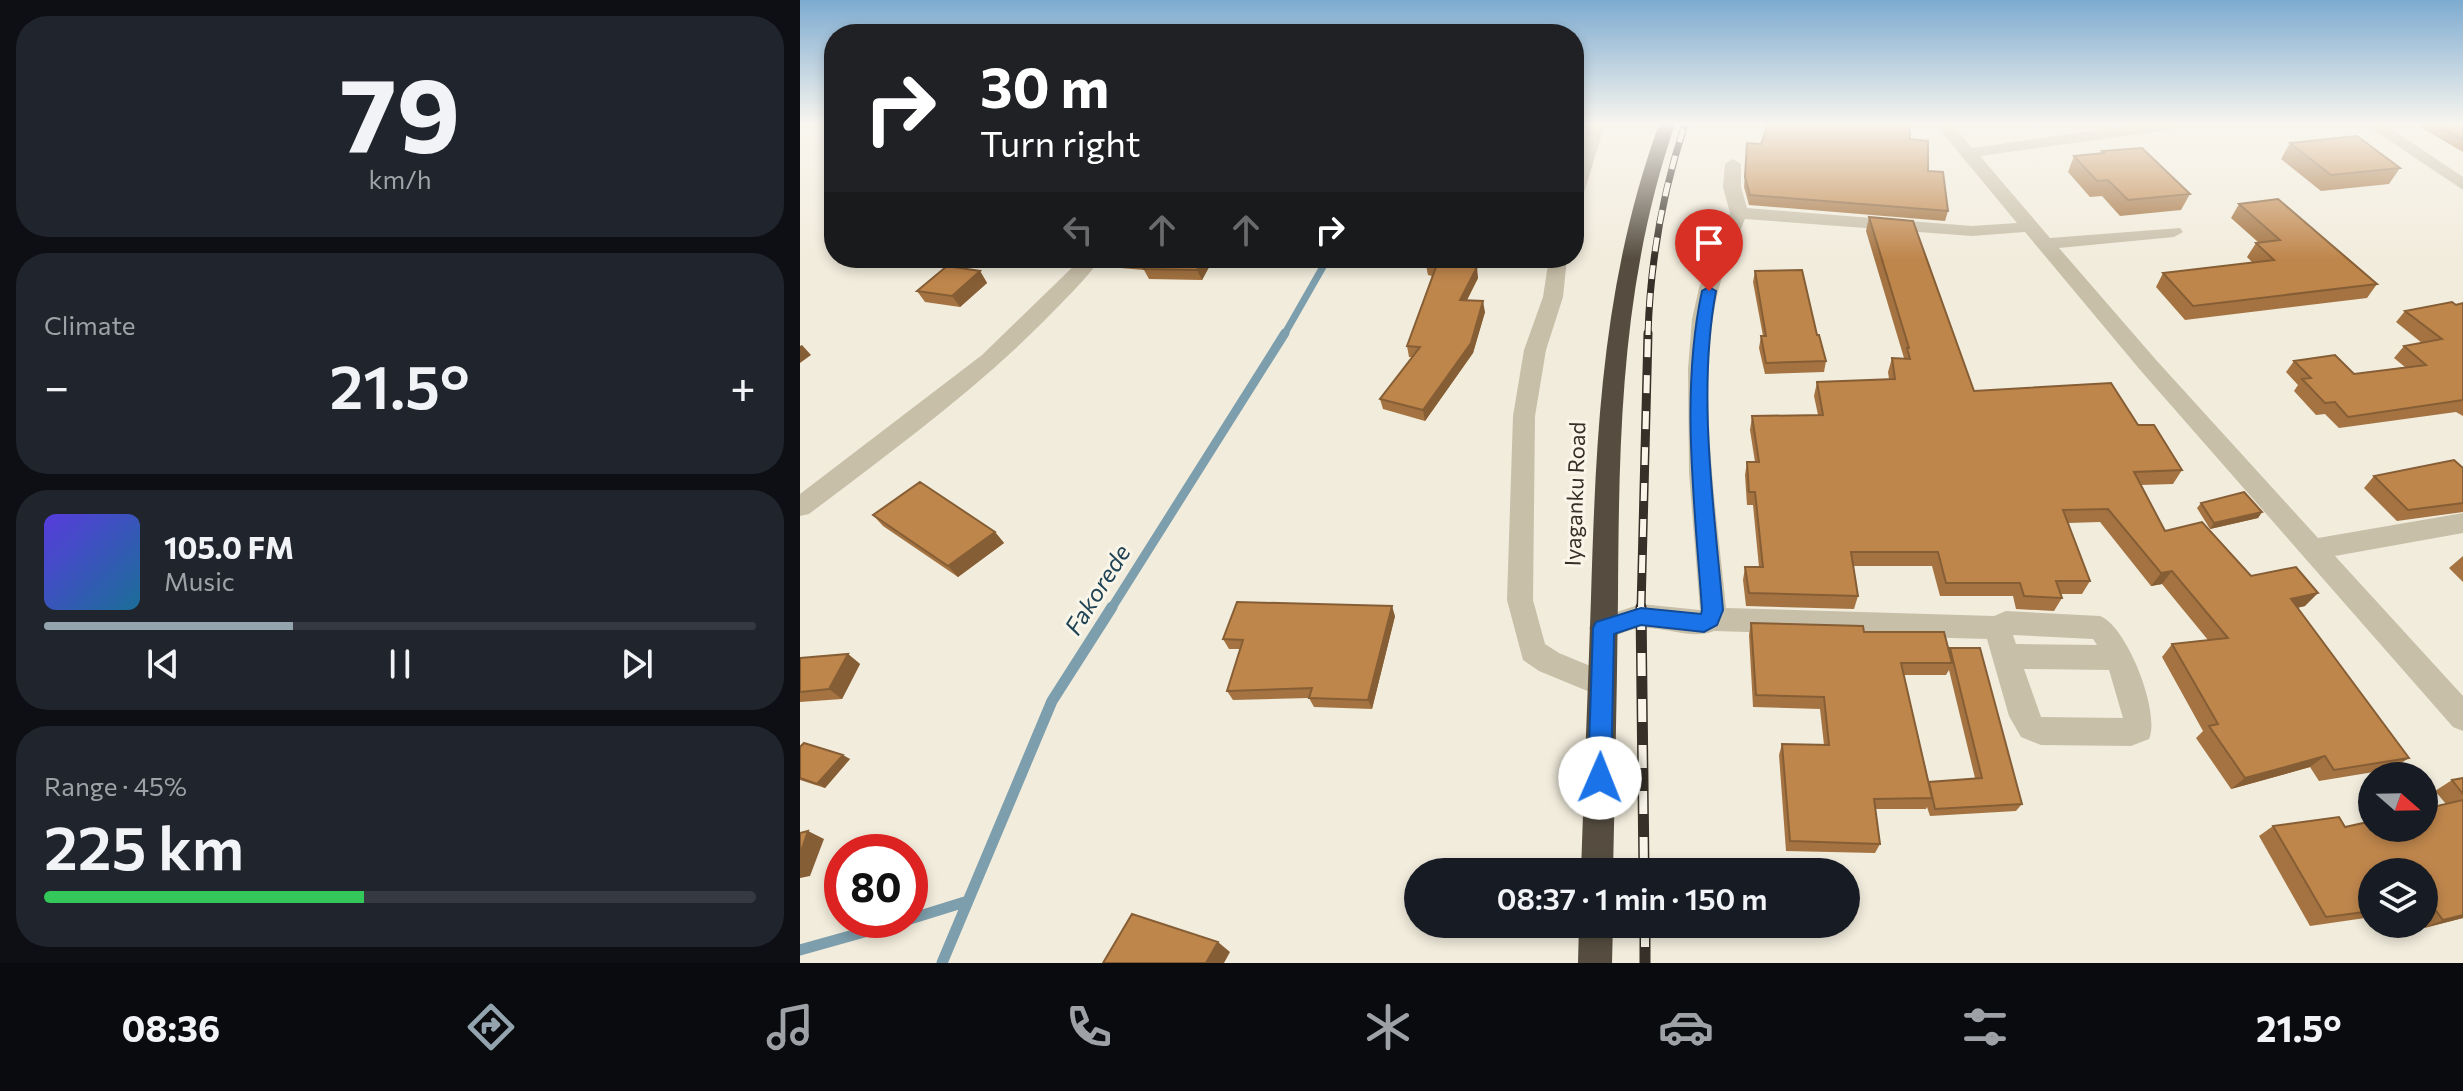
<!DOCTYPE html>
<html lang="en">
<head>
<meta charset="utf-8">
<style>
	body { margin:0; font-family:Commissioner,sans-serif; background:#20242c; color:#f1f3f6; height:100vh; display:flex; flex-direction:column; font-size:30px; white-space:nowrap }
	* { box-sizing:border-box; margin:0 }
	p { font-size:26px; color:#9ea1a6 }
	.icon { flex:none; width:44px; height:44px; fill:none; stroke:currentColor; stroke-width:2; stroke-linecap:round; stroke-linejoin:round }
	.map { position:relative; flex:1; overflow:hidden }
	.panel { display:flex; flex-direction:column; gap:16px; padding:16px; background:#0d0f14; width:800px }
	.panel>* { flex:none }
	.guide { position:absolute; left:24px; top:24px; width:760px; height:244px; border-radius:32px; box-shadow:0 4px 12px #0003; background:#202124; color:#fff; overflow:hidden }
	.needle { width:52px; rotate:110deg }
	.fabs { position:absolute; left:1558px; top:762px; display:grid; gap:16px }
	.fabs a { display:grid; place-items:center; width:80px; height:80px; border-radius:50%; background:#171b24; box-shadow:0 4px 12px #0003; font-size:40px }
	.speed { position:absolute; left:24px; top:834px; display:flex; gap:16px; font-size:40px; font-weight:700; text-align:center }
	.speed>* { display:grid; place-content:center; width:104px; height:104px; border-radius:50%; background:#171b24; box-shadow:0 4px 12px #0003; line-height:1 }
	.speed .limit { border:12px solid #d22; background:#fff; color:#111 }
	.pin { position:absolute; display:grid; place-items:center; width:68px; height:68px; color:#fff; margin:-82px -34px; border-radius:50% 50% 50% 0; rotate:-45deg; box-shadow:0 0 8px #0007 }
	.pin .icon { rotate:45deg }
	.me { position:absolute; width:88px; margin:-44px; rotate:1deg; stroke-linejoin:round; filter:drop-shadow(0 0 6px #0008) }
	.turn { display:flex; align-items:center; gap:28px; height:168px; padding:0 24px; font-size:36px }
	.turn .icon { width:104px; height:104px; stroke-width:2.5 }
	.turn b { display:block; font-size:56px; line-height:68px }
	.lanes { display:flex; align-items:center; height:76px; padding:0 24px; background:#0003; justify-content:center; gap:40px; direction:ltr }
	.lanes .off { opacity:.35 }
	.big { font-size:60px; font-weight:600; line-height:1.1 }
	.panel .widget { flex:1; display:flex; flex-direction:column; justify-content:center; gap:12px; min-width:0; padding:0 28px; border-radius:32px; background:#20242c }
	.panel .dial { align-items:center; gap:0 }
	.dial b { font-size:104px; line-height:1 }
	.song { display:flex; align-items:center; gap:24px }
	.cover { width:96px; height:96px; border-radius:12px; background:linear-gradient(135deg,hsl(250 70% 55%),hsl(200 70% 35%)) }
	.played { height:8px; border-radius:4px; background:linear-gradient(90deg,#93a4ae 35%,#363941 35%) }
	.keys { display:flex; justify-content:space-around; direction:ltr }
	.heat { display:flex; justify-content:space-between; align-items:center; font-size:44px; direction:ltr }
	.charge { height:12px; border-radius:6px; background:linear-gradient(90deg,#34c759 45%,#363941 0) }
	.trip { position:absolute; left:604px; top:858px; width:456px; height:80px; border-radius:40px; background:#171b24; box-shadow:0 4px 12px #0003; font-weight:600; line-height:80px; text-align:center }
	.dock { display:flex; height:128px; justify-content:space-around; align-items:center; background:#090b0e; color:#9ea1a6 }
	.dock .icon { width:56px; height:56px }
	.dock .on { color:#93a4ae }
	.dock b { font-size:36px; color:#f1f3f6 }
	main { display:flex; flex:1; min-height:0 }
	.map>svg:first-child { display:block }
	.lines { fill:none; stroke-linecap:round; stroke-linejoin:round }
	.stream-far2 { stroke:#7d9eac; stroke-width:7 }
	.stream-far1 { stroke:#7d9eac; stroke-width:9 }
	.stream { stroke:#7d9eac; stroke-width:11 }
	.minor { fill:#c8bfa9; fill-rule:evenodd }
	.highway { fill:#564d40; fill-rule:evenodd }
	.rail-far2-casing { stroke:#363028; stroke-width:7 }
	.rail-far1-casing { stroke:#363028; stroke-width:9 }
	.rail-casing { stroke:#363028; stroke-width:11 }
	.rail-far2 { stroke:#f9f5e9; stroke-width:5; stroke-dasharray:14; stroke-linecap:butt }
	.rail-far1 { stroke:#f9f5e9; stroke-width:6; stroke-dasharray:18; stroke-linecap:butt }
	.rail { stroke:#f9f5e9; stroke-width:8; stroke-dasharray:23; stroke-linecap:butt }
	.wall { fill:#a47341; fill-rule:evenodd }
	.shaded-wall { fill:#865e35 }
	.building { fill:#bf864c; stroke:#865e35; stroke-width:2 }
	.route { fill:#1a73e8; stroke:#114b97; stroke-width:2 }
	.labels { text-anchor:middle; stroke-width:6; stroke-linejoin:round; paint-order:stroke }
	.street-label { font-size:22px; fill:#363028; stroke:#f9f5e9 }
	.water-label { font-size:24px; font-style:italic; fill:#204455; stroke:#f9f5e9 }
</style>
</head>
<body>
<main>
<section class="panel">
<div class="widget dial"><b>79</b><p>km/h</p></div>
<div class="widget"><p>Climate</p>
<div class="heat"><a>−</a><b class="big">21.5°</b><a>+</a></div>
</div>
<div class="widget">
<div class="song"><i class="cover"></i><div><b>105.0 FM</b><p>Music</p></div></div>
<div class="played"></div>
<div class="keys"><svg class="icon" aria-label="previous" viewBox="0 0 24 24"><path d="M18 5L8 12l10 7zM5 5v14"/></svg><svg class="icon" aria-label="pause" viewBox="0 0 24 24"><path d="M8 5v14M16 5v14"/></svg><svg class="icon" aria-label="next" viewBox="0 0 24 24"><path d="M6 5l10 7-10 7zM19 5v14"/></svg></div>
</div>
<div class="widget"><p>Range · 45%</p><b class="big">225 km</b><div class="charge"></div></div>
</section>
<div class="map">
<svg width="1663" height="963" viewBox="0 0 1663 963">
	<rect width="100%" height="100%" fill="#f1ecdc"/>
	<g class="lines">
		<path class="stream-far2" d="M484,335L528,258"/>
		<path class="stream-far1" d="M311,609L485,333"/>
		<path class="stream" d="M110,919L168,901
			M0,950L107,920
			M142,963L252,701L312,607"/>
		<path class="minor" d="M789,124H805L783,196L774,201V170Z
			M1135,124H1152L1172,148L1340,124H1384L1376,129L1180,156L1250,238L1380,228L1383,232L1374,237L1259,248L1357,361L1518,538L1663,513V533L1535,556L1663,696V731L1653,727L1341,371L1225,232L1172,236L945,219C933,247 920,276 915,306C898,398 917,515 926,608L1194,616L1206,611L1300,616C1327,626 1361,713 1349,739L1331,746L1241,745L1221,737L1209,716L1187,639L914,631C892,640 867,627 843,628C825,628 811,643 793,636L789,628L793,620L841,604L900,610L889,473L888,369L892,319L899,288L930,213L923,187L925,164L933,159L941,164V187L947,208L1172,226L1217,223ZM1213,635L1293,639L1297,645L1216,644ZM1224,669L1309,670L1323,718L1241,717Z
			M1565,124H1584L1663,177V190Z
			M282,258H301C285,281 263,301 243,322C172,393 89,453 9,514L0,516V494L182,355Z
			M749,258H767L763,297L746,350L735,416L733,600L745,644L759,653L812,675L816,684L812,693L802,697L739,671L723,660L707,600L713,416L724,350L743,297Z"/>
		<path class="highway" d="M859,124H875C821,283 819,433 818,598C817,690 815,781 813,872H781C784,781 788,689 791,598C796,432 802,283 859,124Z
			M779,924H813L812,963H778Z"/>
		<g class="rail-far2-casing">
			<path id="rail-far2" d="M848,335C850,262 862,194 885,124"/>
		</g>
		<g class="rail-far1-casing">
			<path id="rail-far1" d="M841,609L848,333"/>
		</g>
		<g class="rail-casing">
			<path id="rail" d="M841,607L844,872
				M845,924V963"/>
		</g>
		<use href="#rail-far2" class="rail-far2"/>
		<use href="#rail-far1" class="rail-far1"/>
		<use href="#rail" class="rail"/>
	</g>
	<path class="wall" d="M1615,124H1663V152Z
		M1110,139L1148,211L1145,221L949,205L944,187L947,143L961,144Z
		M1490,143L1600,168L1589,184L1521,191L1481,159Z
		M1302,151L1390,194L1381,210L1320,216L1302,196L1290,197L1268,172L1274,156L1301,154Z
		M1439,204L1577,284L1567,298L1385,320L1356,287L1363,273L1453,263L1447,257L1456,243L1458,242L1431,218Z
		M1069,217L1174,391L1338,425L1382,470L1373,484L1341,485L1365,531L1505,606L1497,608L1609,758L1592,769L1519,781L1510,767L1431,789L1396,738L1403,731L1362,657L1372,644L1408,640L1362,584L1351,586L1300,522L1268,523L1290,581L1282,594H1261L1262,598L1254,611L1216,609L1213,596H1140L1132,566H1053L1058,596L1054,609L946,606L943,580L945,567H959L953,505H947L945,475L947,462H955L950,430L952,416L1018,415L1014,396L1017,382L1089,379L1088,372L1092,358H1104L1066,231Z
		M304,258H414L402,280L349,279L344,270L309,267Z
		M632,258H678L675,267L678,278L667,300L685,312L673,353L625,421L583,409L580,399L612,357H609L607,346L632,276L628,275L626,265Z
		M180,271L187,283L160,307L125,302L117,291Z
		M955,271L1017,335L1026,361L1024,372L965,374L959,348L961,336H963L953,282Z
		M1663,303V416L1656,412L1539,428L1525,414L1516,415L1494,391L1498,385L1486,372L1494,361L1554,374L1605,367L1594,358L1604,346L1622,343L1596,322L1605,311Z
		M1663,468V512L1597,521L1564,488L1574,476Z
		M1401,503L1462,512L1458,518L1410,529L1397,508Z
		M73,515L195,532L204,543L158,577L83,526Z
		M1663,556V582L1649,568Z
		M595,616L572,709L514,707L509,698L433,700L427,691L440,649H429L423,639Z
		M951,623L1064,632L1149,650L1150,648L1222,804L1216,811L1130,816L1127,807L1126,809H1075L1080,844L1075,853L986,851L979,755L982,744L1024,745L1020,709L953,707L949,635ZM1149,670L1175,778L1129,782L1104,675H1146Z
		M48,654L60,664L42,699L0,702V658Z
		M0,747L50,759L25,788L0,780Z
		M1663,778V918L1624,928L1621,924H1624V872H1572V917L1510,926L1459,836L1473,826L1545,827L1646,804L1635,791L1652,780Z"/>
	<path class="shaded-wall" d="M404,258H414L402,280L397,270Z
		M673,258H678L671,277L669,266Z
		M677,267L678,278L662,310L660,300Z
		M180,271L187,283L160,307L152,296Z
		M683,301L685,312L673,353L625,421L623,410Z
		M2,345L11,355L0,363V346Z
		M1462,512L1458,518L1410,529L1414,523Z
		M195,532L204,543L158,577L148,566Z
		M1372,571L1362,584L1351,586L1361,573Z
		M1518,593L1505,606L1478,612L1491,599Z
		M592,606L595,616L572,709L568,700Z
		M48,654L60,664L42,699L29,689Z
		M43,755L50,759L25,788L17,784Z
		M1525,756L1510,767L1431,789L1445,778Z
		M8,831L24,839L10,876L0,878V854Z
		M1663,915V918L1624,928L1643,920Z
		M418,942L430,952L424,963H406Z"/>
	<path class="building" d="M968,124H1109L1110,139L1128,141V171L1143,172L1148,211L950,195L945,177L947,143L961,144Z
		M1635,124H1663V140Z
		M1557,136L1600,168L1531,175L1490,143Z
		M1342,148L1390,194L1328,200L1308,180L1297,181L1274,156L1304,153L1302,151Z
		M1478,199L1577,284L1393,306L1363,273L1474,260L1456,243L1480,240L1439,204Z
		M1069,217L1113,221L1174,391L1311,383L1338,425H1354L1382,470L1334,472L1365,531L1402,522L1451,576L1496,567L1518,593L1491,599L1609,758L1534,770L1525,756L1445,778L1409,726L1418,724L1372,644L1428,638L1372,571L1361,573L1308,509L1263,510L1290,581H1256L1262,598L1224,596L1220,583H1146L1138,552H1051L1058,596L949,593L945,567H963L955,492H949L947,462H959L952,416L1023,415L1017,382L1095,379L1092,358L1110,359L1107,348H1109Z
		M319,258H404L397,270L344,269L348,261Z
		M632,258H673L669,266L677,267L660,300L683,301L671,343L623,410L580,399L620,347L607,346L636,267L626,265Z
		M147,266L180,271L152,296L117,291Z
		M1002,270L1017,335H1019L1026,361L966,363L961,336H966L955,271Z
		M1652,302L1656,305L1663,303V400L1548,417L1535,402L1525,403L1502,379L1511,378L1494,361L1535,355L1554,374L1626,365L1604,346L1642,339L1605,311Z
		M1654,460L1663,468V503L1608,510L1574,476Z
		M120,482L195,532L148,566L73,515Z
		M1444,492L1462,512L1414,523L1401,503Z
		M437,602L592,606L568,700L509,698L512,688L427,691L443,640L423,639Z
		M951,623L1063,626L1064,632H1144L1152,663H1101L1132,798L1074,799L1080,844L990,841L982,744L1029,745L1024,697L956,695Z
		M1150,648H1180L1222,804L1135,809L1129,782L1182,778Z
		M48,654L29,689L0,692V658Z
		M4,743L43,755L17,784L0,778V747Z
		M1663,778V794L1652,780Z
		M1663,800V915L1643,920L1630,903H1624V872H1572V911L1526,917L1473,826L1539,817L1545,827L1572,821V828H1624V809Z
		M8,831L0,854V833Z
		M332,914L418,942L406,963H303Z"/>
	<linearGradient id="sky" x2="0" y2="1"><stop stop-color="#7dabd0"/><stop offset="0.48" stop-color="#f9f6ef"/><stop offset="1" stop-color="#f9f6ef" stop-opacity="0"/></linearGradient>
	<rect width="1663" height="259" fill="url(#sky)"/>
	<path class="route" d="M909,287L916,291C897,393 914,508 923,610L917,625L904,632L841,625L814,634L811,778L808,786L800,789L792,786L788,778L793,628L796,622L841,608L901,614L902,610C895,507 880,393 902,291Z"/>
	<g class="labels">
		<g class="street-label">
			<text transform="translate(775 494) rotate(-88)" y="8">Iyaganku Road</text>
		</g>
		<g class="water-label">
			<text transform="translate(298 590) rotate(-58)" y="8">Fakorede</text>
		</g>
	</g>
</svg>
<div class="fabs">
<a><svg class="needle" viewBox="-14 -14 28 28"><path d="M0-13l5 13h-10z" fill="#e53935"/><path d="M0 13l5-13h-10z" fill="#9ea1a6"/></svg></a>
<a><svg class="icon" aria-label="layers" viewBox="0 0 24 24"><path d="M12 4l9 5-9 5-9-5zM3 14l9 5 9-5"/></svg></a>
</div>
<div class="speed"><div class="limit">80</div></div>
<div class="pin" style="left:909px;top:291px;background:#d93025"><svg class="icon" aria-label="arrive" viewBox="0 0 24 24"><path d="M6 21V4h12l-3 4 3 4H6"/></svg></div>
<svg class="me" style="left:800px;top:778px" viewBox="-20 -20 40 40"><circle r="19" fill="#fff"/><path d="M0-13L10 11 0 6-10 11z" fill="#1a73e8"/></svg>
<div class="trip">08:37 · 1 min · 150 m</div>
<div class="guide">
<div class="turn"><svg class="icon" aria-label="right" viewBox="0 0 24 24"><path d="M7 20v-9h11M14 6l5 5-5 5"/></svg><div><b>30 m</b>Turn right</div></div>
<div class="lanes"><svg class="icon off" aria-label="left" viewBox="0 0 24 24"><path d="M17 20v-9H6M10 6l-5 5 5 5"/></svg><svg class="icon off" aria-label="ahead" viewBox="0 0 24 24"><path d="M12 20V5M6 11l6-6 6 6"/></svg><svg class="icon off" aria-label="ahead" viewBox="0 0 24 24"><path d="M12 20V5M6 11l6-6 6 6"/></svg><svg class="icon" aria-label="right" viewBox="0 0 24 24"><path d="M7 20v-9h11M14 6l5 5-5 5"/></svg></div>
</div>
</div>
</main>
<nav class="dock">
<b>08:36</b>
<svg class="icon on" aria-label="directions" viewBox="0 0 24 24"><path d="M12 3l9 9-9 9-9-9zM9 14v-3h6M13 9l2 2-2 2"/></svg>
<svg class="icon" aria-label="music" viewBox="0 0 24 24"><path d="M9 18V5l10-2v13"/><circle cx="6" cy="18" r="3"/><circle cx="16" cy="16" r="3"/></svg>
<svg class="icon" aria-label="phone" viewBox="0 0 24 24"><path d="M5 4h4l2 5-3 2q2 4 5 5l2-3 5 2v4C11 20 4 13 5 4z"/></svg>
<svg class="icon" aria-label="climate" viewBox="0 0 24 24"><path d="M12 3v18M4 7l16 10M4 17L20 7"/></svg>
<svg class="icon" aria-label="car" viewBox="0 0 24 24"><path d="M5 17H2v-5l4-1 3-4h7l3 4 3 1v5h-3M9 17h6M6 11h13"/><circle cx="7" cy="17" r="2"/><circle cx="17" cy="17" r="2"/></svg>
<svg class="icon" aria-label="filters" viewBox="0 0 24 24"><path d="M4 7h16M4 17h16"/><circle cx="9" cy="7" r="2"/><circle cx="15" cy="17" r="2"/></svg>
<b>21.5°</b>
</nav>
</body>
</html>
